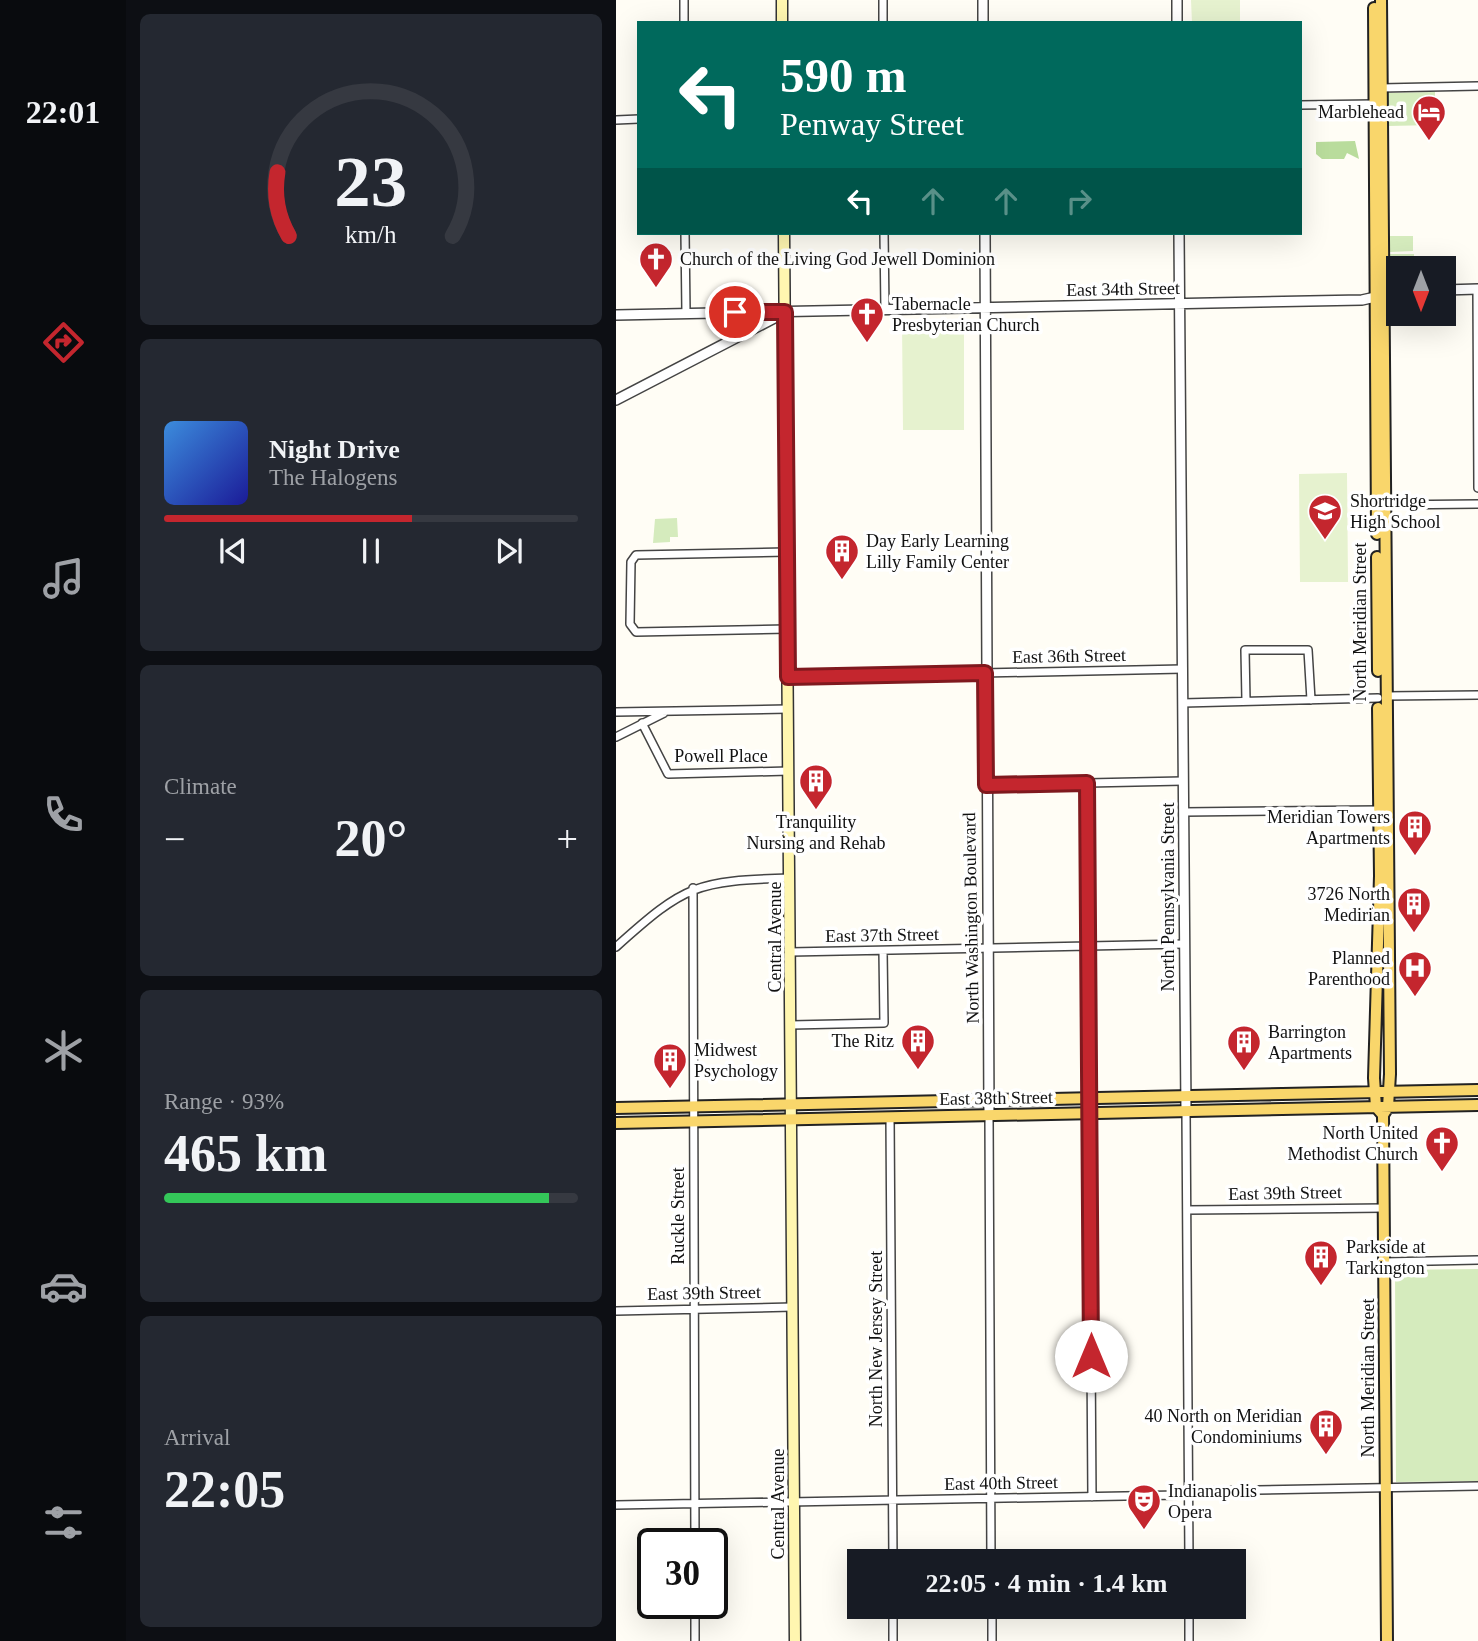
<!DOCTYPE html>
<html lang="en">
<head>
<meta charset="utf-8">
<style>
	body { margin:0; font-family:Georgia,serif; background:#242831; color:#f1f3f6; height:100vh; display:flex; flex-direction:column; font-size:26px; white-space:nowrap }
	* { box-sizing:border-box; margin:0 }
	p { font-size:23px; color:#9ea1a6 }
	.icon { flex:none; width:38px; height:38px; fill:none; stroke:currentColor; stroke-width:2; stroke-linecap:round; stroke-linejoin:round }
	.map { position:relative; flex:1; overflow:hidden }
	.sheet { display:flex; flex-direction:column; gap:14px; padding:14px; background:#0d0f14; width:490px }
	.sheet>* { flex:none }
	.guide { position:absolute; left:21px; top:21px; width:665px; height:214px; border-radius:0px; box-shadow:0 7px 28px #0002; background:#00695c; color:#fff; overflow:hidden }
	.needle { width:46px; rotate:180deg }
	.controls { position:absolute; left:770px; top:256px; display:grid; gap:14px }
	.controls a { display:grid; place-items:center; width:70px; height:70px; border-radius:0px; background:#171b24; box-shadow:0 7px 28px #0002; font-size:35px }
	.speed { position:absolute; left:21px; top:1528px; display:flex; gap:14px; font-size:35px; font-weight:700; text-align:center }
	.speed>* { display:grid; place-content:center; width:91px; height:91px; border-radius:50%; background:#171b24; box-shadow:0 7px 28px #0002; line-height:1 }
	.speed .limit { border:4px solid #111; border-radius:10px; background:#fff; color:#111 }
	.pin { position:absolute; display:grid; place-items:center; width:60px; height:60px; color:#fff; margin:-30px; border:4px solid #fff; border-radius:50%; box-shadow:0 2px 7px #0007 }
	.me { position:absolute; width:77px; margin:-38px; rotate:0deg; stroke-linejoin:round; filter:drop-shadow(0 0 5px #0008) }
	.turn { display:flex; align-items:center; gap:24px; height:147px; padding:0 28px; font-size:32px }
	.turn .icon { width:91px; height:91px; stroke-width:2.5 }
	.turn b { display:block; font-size:49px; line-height:60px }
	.lanes { display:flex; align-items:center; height:66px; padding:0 28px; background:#0003; justify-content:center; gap:35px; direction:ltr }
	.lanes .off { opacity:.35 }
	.big { font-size:52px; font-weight:600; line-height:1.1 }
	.sheet .card { flex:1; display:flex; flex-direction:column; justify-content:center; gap:10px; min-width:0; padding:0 24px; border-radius:10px; background:#242831 }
	.sheet .dial { align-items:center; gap:0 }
	.dial svg { height:182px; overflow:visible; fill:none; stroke:#363941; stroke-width:7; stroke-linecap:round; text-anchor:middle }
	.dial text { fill:#f1f3f6; stroke:none }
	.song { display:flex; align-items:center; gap:21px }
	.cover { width:84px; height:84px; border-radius:10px; background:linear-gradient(135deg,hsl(210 70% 55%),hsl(240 70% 35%)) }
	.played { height:7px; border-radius:4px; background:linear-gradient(90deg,#c4262e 60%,#363941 60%) }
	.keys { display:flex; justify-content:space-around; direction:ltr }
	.heat { display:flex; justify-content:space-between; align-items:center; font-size:38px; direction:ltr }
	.charge { height:10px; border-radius:5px; background:linear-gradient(90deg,#34c759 93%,#363941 0) }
	.trip { position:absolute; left:231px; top:1549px; width:399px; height:70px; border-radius:0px; background:#171b24; box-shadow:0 7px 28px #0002; font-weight:600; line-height:70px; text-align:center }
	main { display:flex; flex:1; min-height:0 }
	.dock { display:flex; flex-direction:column; width:126px; justify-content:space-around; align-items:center; background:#090b0e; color:#9ea1a6 }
	.dock .icon { width:49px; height:49px }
	.dock .on { color:#c4262e }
	.dock b { font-size:32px; color:#f1f3f6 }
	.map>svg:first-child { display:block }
	.green { fill:#d5ebbd }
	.forest { fill:#b9dc9c }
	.pitch { fill:#e6f2cf }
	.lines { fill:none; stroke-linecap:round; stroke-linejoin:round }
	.minor-casing { stroke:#444; stroke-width:10 }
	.tertiary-casing { stroke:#444; stroke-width:12 }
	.secondary-casing { stroke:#333; stroke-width:13 }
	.primary-casing { stroke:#222; stroke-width:14 }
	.minor { stroke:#fff; stroke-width:7 }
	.tertiary { stroke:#fff; stroke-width:9 }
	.secondary { stroke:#fff6b0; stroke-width:10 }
	.primary { stroke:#f9d66b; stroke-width:10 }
	.route-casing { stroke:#7f191e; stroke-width:18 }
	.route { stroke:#c4262e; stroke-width:12 }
	.labels { text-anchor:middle; stroke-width:7; stroke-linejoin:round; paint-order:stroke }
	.poi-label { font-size:18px; fill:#111; stroke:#fff; text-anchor:start }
	.street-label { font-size:18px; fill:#111; stroke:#fff }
</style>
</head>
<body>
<main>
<nav class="dock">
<b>22:01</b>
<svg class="icon on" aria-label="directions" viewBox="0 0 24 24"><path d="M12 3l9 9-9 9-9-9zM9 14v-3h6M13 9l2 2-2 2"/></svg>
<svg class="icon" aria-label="music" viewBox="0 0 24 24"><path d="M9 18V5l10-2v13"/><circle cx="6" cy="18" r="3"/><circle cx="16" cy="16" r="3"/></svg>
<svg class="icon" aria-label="phone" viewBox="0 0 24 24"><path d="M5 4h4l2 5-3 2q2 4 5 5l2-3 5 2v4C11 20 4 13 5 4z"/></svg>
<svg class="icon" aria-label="climate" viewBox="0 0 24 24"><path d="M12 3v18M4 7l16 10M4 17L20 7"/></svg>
<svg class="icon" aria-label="car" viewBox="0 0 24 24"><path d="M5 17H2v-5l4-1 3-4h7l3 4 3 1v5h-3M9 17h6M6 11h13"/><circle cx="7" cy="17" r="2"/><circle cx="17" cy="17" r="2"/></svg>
<svg class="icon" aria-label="filters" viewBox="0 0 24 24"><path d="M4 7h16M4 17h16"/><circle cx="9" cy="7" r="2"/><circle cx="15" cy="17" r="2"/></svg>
</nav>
<section class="sheet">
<div class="card dial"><svg viewBox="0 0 100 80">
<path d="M14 69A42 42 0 1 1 86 69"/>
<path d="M14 69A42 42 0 0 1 9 41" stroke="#c4262e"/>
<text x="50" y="56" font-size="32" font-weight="700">23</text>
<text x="50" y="72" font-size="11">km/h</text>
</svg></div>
<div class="card">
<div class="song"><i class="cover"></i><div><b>Night Drive</b><p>The Halogens</p></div></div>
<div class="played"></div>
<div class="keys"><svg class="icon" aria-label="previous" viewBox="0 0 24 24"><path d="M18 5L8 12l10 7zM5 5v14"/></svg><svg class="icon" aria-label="pause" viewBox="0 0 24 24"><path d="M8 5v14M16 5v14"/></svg><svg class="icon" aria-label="next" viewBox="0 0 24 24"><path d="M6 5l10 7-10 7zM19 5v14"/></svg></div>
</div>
<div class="card"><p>Climate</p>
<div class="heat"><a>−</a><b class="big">20°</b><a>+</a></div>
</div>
<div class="card"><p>Range · 93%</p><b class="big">465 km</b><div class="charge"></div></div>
<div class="card"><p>Arrival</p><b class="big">22:05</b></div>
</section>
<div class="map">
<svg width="862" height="1641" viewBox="0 0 862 1641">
	<rect width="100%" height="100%" fill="#fffdf5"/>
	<path class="green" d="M819,92V125L772,126L771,93Z
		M774,236H797V251L774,252Z
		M774,254H798V268L774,270Z
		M61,518L62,537H54V542L37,543L39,519Z
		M862,1269V1481L780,1482L779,1270Z"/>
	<path class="forest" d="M739,141L743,159L731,153L728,159H706L700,154V142Z"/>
	<path class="pitch" d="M575,0H624V23H576Z
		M286,322H348V430H287Z
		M731,473L732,582H684L683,474Z"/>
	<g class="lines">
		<g class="minor-casing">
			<path id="minor" d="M68,0V23
				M267,0V23
				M765,88L862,86
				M684,105L758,104
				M0,120L23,119
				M69,233L70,313
				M268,233L269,310
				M861,289L862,488
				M768,505L862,504
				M171,552L20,555L15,562L14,624L20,632L172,629
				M172,677L567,669
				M770,696L862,695
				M630,701L629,650H692L695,700
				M567,703L762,698
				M0,712L172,709
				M26,723L52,774L173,771
				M0,737L48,713
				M471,783L476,1497
				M370,785L567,781
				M568,812L763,810
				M77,888L79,1544
				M0,947C70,884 80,881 174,878
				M174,952L569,944
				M175,1025L268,1023L267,951
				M570,1112L573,1561
				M373,1116L375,1561
				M274,1117L277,1561
				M571,1210L768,1208
				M768,1262L862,1260
				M0,1311L177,1307
				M0,1505L563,1495L584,1491L862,1486
				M79,1603V1641
				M277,1606V1641
				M376,1606V1641
				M573,1606V1641"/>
		</g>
		<g class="tertiary-casing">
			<path id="tertiary" d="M367,0V23
				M561,0V23
				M369,233L373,1116
				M563,233L570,1112
				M828,290L862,289
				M0,315L746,300L782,292
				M0,400L168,313"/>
		</g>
		<g class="secondary-casing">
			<path id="secondary" d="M166,0V23
				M168,233L179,1641"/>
		</g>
		<g class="primary-casing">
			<path id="primary" d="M765,0L774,1074L772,1107L767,1115L771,1641
				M758,8L761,534
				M761,557L762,671
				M762,708L764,876L758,1078L760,1107L767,1115
				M0,1108L862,1090
				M0,1123L862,1105"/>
		</g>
		<use href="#minor" class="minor"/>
		<use href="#tertiary" class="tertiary"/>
		<use href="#secondary" class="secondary"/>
		<use href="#primary" class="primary"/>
	</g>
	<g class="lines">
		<g class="route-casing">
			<path id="route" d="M119,312H169L172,677L369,673L370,785L471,783L475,1356"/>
		</g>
		<use href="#route" class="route"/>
	</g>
	<defs>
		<g id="hotel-pin" transform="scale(1.75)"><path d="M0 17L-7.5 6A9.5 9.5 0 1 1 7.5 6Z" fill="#c4262e" stroke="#fff"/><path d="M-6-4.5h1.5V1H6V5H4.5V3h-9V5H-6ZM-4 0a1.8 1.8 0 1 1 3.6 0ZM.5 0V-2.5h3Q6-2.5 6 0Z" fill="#fff"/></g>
		<g id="church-pin" transform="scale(1.75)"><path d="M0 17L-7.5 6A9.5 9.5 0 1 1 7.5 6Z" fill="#c4262e" stroke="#fff"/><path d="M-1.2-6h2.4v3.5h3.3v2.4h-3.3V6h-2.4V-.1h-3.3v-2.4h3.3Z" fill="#fff"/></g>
		<g id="school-pin" transform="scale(1.75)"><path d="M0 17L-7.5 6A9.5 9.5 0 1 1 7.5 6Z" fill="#c4262e" stroke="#fff"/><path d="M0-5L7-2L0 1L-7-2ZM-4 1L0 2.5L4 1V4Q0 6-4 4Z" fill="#fff"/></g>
		<g id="building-pin" transform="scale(1.75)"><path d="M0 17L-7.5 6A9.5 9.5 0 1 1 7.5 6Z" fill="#c4262e" stroke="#fff"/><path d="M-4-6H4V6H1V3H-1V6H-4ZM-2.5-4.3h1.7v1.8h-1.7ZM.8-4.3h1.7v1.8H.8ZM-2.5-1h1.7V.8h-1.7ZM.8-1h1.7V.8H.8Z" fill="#fff"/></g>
		<g id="hospital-pin" transform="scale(1.75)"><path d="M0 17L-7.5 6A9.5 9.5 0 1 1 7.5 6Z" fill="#c4262e" stroke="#fff"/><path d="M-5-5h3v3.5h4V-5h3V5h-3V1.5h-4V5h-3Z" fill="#fff"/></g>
		<g id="theatre-pin" transform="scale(1.75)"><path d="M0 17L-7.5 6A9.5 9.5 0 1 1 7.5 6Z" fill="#c4262e" stroke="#fff"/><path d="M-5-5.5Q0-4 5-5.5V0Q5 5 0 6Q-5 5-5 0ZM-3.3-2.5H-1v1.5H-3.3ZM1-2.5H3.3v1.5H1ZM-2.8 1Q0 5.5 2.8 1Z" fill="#fff"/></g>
	</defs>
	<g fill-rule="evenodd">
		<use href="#hotel-pin" x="813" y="112"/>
		<use href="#church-pin" x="40" y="259"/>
		<use href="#church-pin" x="251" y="314"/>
		<use href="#school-pin" x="709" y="511"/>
		<use href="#building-pin" x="226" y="551"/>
		<use href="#building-pin" x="200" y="781"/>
		<use href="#building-pin" x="799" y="827"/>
		<use href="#building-pin" x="798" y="904"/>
		<use href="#hospital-pin" x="799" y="968"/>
		<use href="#building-pin" x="302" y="1041"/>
		<use href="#building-pin" x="628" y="1042"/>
		<use href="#building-pin" x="54" y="1060"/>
		<use href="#church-pin" x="826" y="1143"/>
		<use href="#building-pin" x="705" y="1257"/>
		<use href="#building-pin" x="710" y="1426"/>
		<use href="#theatre-pin" x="528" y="1501"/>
	</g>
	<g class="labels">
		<g class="poi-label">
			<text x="788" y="118" text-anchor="end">Marblehead</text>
			<text x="64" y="265">Church of the Living God Jewell Dominion</text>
			<text x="276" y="310">Tabernacle<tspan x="276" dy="21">Presbyterian Church</tspan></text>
			<text x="734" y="507">Shortridge<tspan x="734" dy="21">High School</tspan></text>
			<text x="250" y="547">Day Early Learning<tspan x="250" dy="21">Lilly Family Center</tspan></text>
			<text x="774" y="823" text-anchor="end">Meridian Towers<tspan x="774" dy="21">Apartments</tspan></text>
			<text x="200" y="828" text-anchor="middle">Tranquility<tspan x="200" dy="21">Nursing and Rehab</tspan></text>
			<text x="774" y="900" text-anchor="end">3726 North<tspan x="774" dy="21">Medirian</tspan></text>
			<text x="774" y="964" text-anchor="end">Planned<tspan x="774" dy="21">Parenthood</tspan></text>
			<text x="652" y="1038">Barrington<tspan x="652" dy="21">Apartments</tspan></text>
			<text x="278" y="1047" text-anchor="end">The Ritz</text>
			<text x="78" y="1056">Midwest<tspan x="78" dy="21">Psychology</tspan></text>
			<text x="802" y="1139" text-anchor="end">North United<tspan x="802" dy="21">Methodist Church</tspan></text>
			<text x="730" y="1253">Parkside at<tspan x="730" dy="21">Tarkington</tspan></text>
			<text x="686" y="1422" text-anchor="end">40 North on Meridian<tspan x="686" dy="21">Condominiums</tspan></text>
			<text x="552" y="1497">Indianapolis<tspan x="552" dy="21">Opera</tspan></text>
		</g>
		<g class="street-label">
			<text transform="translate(507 289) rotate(-1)" y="6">East 34th Street</text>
			<text transform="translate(744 622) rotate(-90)" y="6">North Meridian Street</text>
			<text transform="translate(453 656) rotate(-1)" y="6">East 36th Street</text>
			<text x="105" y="762">Powell Place</text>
			<text transform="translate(552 897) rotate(-90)" y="6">North Pennsylvania Street</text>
			<text transform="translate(355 918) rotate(-91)" y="6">North Washington Boulevard</text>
			<text transform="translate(266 935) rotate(-1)" y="6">East 37th Street</text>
			<text transform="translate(159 937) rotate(-90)" y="6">Central Avenue</text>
			<text transform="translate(380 1098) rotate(-1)" y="6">East 38th Street</text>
			<text transform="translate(669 1193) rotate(-1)" y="6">East 39th Street</text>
			<text transform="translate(62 1216) rotate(-90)" y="6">Ruckle Street</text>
			<text transform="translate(88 1293) rotate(-1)" y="6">East 39th Street</text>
			<text transform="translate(260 1339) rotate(-90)" y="6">North New Jersey Street</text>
			<text transform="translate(752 1378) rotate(-90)" y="6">North Meridian Street</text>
			<text transform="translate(385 1483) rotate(-1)" y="6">East 40th Street</text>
			<text transform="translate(162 1504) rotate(-90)" y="6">Central Avenue</text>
		</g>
	</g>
</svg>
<div class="controls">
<a><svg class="needle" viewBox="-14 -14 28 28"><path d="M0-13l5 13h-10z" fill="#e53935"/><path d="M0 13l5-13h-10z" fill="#9ea1a6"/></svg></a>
</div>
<div class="speed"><div class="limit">30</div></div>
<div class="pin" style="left:119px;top:312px;background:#d93025"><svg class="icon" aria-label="arrive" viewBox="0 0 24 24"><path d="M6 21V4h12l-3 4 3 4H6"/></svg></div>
<svg class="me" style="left:475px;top:1356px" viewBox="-20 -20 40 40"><circle r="19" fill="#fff"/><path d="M0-13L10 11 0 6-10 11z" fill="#c4262e"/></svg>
<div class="trip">22:05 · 4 min · 1.4 km</div>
<div class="guide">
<div class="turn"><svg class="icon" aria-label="left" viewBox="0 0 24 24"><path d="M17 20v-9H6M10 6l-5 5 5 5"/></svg><div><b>590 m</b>Penway Street</div></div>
<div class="lanes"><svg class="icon" aria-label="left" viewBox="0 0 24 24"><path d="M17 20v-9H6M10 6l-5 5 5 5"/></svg><svg class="icon off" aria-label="ahead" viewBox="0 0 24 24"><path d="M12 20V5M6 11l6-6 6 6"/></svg><svg class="icon off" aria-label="ahead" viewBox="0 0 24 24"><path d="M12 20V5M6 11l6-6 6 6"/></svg><svg class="icon off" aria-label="right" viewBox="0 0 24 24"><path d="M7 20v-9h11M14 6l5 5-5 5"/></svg></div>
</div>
</div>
</main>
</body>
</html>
